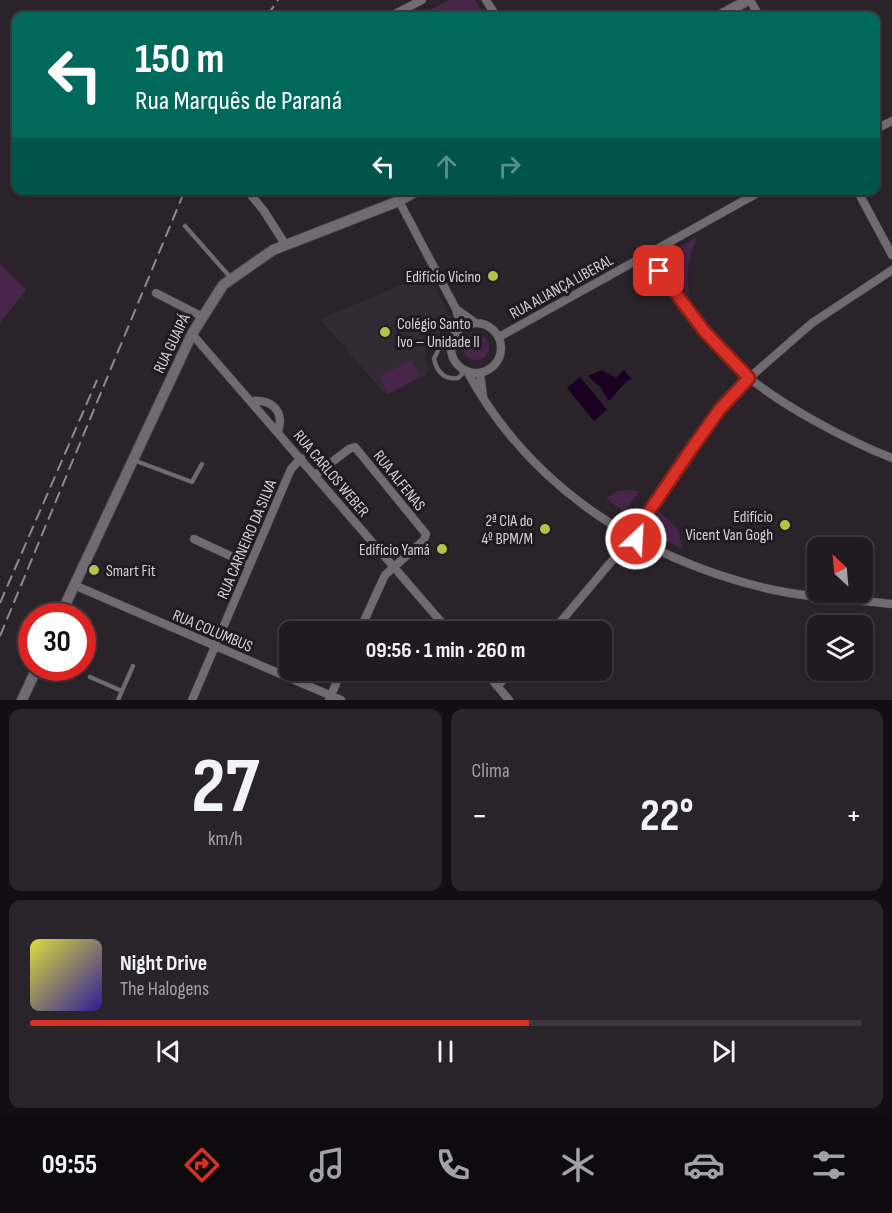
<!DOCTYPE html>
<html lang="pt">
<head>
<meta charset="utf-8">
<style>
	body { margin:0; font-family:"Sofia Sans Condensed",sans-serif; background:#282429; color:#f1f3f6; height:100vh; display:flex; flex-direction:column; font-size:22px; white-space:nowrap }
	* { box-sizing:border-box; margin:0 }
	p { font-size:20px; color:#a2a1a5 }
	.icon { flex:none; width:33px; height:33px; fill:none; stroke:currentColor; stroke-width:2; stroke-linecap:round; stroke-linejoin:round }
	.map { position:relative; height:700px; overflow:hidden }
	.sheet { display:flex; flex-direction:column; gap:9px; padding:9px; background:#120f12; flex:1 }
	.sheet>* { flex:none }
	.top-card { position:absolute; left:12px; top:12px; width:868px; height:183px; border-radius:12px; box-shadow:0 2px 4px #0004,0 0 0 2px #3d393e; background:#00695c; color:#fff; overflow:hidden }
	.needle { width:39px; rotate:334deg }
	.fabs { position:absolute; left:807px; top:537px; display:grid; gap:12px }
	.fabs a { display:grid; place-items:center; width:66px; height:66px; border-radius:12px; background:#201b20; box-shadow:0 2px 4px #0004,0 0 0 2px #3d393e; font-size:30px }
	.speed { position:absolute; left:18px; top:603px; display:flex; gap:12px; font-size:30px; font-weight:700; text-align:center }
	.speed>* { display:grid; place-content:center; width:78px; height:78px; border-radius:50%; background:#201b20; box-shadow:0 2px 4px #0004,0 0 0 2px #3d393e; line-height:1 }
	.speed .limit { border:9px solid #d22; background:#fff; color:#111 }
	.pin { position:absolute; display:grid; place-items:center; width:51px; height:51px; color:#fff; margin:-26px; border-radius:12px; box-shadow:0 3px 9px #0006 }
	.me { position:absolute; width:66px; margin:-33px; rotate:25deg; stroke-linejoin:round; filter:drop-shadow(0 0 4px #0008) }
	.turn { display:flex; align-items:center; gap:21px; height:126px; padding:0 24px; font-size:27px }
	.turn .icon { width:78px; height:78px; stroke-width:2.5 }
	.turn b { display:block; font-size:42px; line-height:51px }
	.lanes { display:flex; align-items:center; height:57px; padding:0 24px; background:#0003; justify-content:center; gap:30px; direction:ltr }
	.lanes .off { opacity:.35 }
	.big { font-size:45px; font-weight:700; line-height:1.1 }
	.sheet .tile { flex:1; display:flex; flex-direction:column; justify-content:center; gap:9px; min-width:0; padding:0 21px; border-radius:12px; background:#282429 }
	.sheet .dial { align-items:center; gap:0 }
	.dial b { font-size:78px; line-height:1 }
	.song { display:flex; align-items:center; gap:18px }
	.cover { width:72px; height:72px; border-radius:9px; background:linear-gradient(135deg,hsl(60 70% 55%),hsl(250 70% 35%)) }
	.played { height:6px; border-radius:3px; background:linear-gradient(90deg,#d93025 60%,#3d393e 60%) }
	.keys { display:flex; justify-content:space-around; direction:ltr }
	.heat { display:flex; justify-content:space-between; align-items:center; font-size:33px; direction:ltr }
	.sheet .tiles { flex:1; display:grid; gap:9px; grid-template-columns:1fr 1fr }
	.tile:last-child { grid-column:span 2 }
	.trip { position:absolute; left:279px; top:621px; width:333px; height:60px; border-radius:12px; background:#201b20; box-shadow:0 2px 4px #0004,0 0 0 2px #3d393e; font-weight:700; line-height:60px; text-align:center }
	.tabs { display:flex; height:96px; justify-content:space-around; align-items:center; background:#0d0b0d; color:#a2a1a5 }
	.tabs .icon { width:42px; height:42px }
	.tabs .on { color:#d93025 }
	.tabs b { font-size:27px; color:#f1f3f6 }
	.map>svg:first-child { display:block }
	.built { fill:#342a35 }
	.green { fill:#48264c }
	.water { fill:#1c0021 }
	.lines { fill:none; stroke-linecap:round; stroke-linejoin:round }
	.service-casing { stroke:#454145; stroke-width:5 }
	.minor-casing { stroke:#454145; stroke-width:9 }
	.secondary-casing { stroke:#454145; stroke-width:12 }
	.service { stroke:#706a71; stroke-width:4 }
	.minor { stroke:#706a71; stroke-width:8 }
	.secondary { stroke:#706a71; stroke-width:10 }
	.rail { stroke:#8e898e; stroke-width:2; stroke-dasharray:12 6; stroke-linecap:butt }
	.route-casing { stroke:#8d1f18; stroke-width:15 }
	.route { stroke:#d93025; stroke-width:10 }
	.poi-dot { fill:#b8c147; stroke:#201b21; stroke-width:2 }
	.labels { text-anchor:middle; stroke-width:6; stroke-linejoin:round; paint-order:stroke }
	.poi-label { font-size:16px; fill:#d5d1d5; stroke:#201b21; text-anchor:end }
	.street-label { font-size:16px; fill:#d5d1d5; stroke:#201b21 }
</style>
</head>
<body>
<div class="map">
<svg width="892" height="700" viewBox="0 0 892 700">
	<rect width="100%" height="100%" fill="#2a242a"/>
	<path class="built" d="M428,274L452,319L426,349L425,361L429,369L424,376L386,395L320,319Z"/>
	<path class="green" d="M450,0H475L483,14L481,16H418Z
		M697,237C688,257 686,272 689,295L662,264L660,258Z
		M0,264L26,290L0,323Z
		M463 347a13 13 0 1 1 26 0a13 13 0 1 1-26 0Z
		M411,360L420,376L388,394L379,377Z
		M631,490L640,491L624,512L606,499L618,491Z
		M659,511L678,529L682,549L648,531L649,524Z"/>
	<path class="water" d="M602,370L616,378L624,370L632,379L626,382L609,401L600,387L588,376Z
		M580,377L607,410L594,421L567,388Z"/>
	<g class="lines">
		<g class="service-casing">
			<path id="service" d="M185,226L231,278
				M458,330L443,340L434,359C437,372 444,380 458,378L465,371
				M136,461L192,482L202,464
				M90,677L122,691
				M118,700L133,666"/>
		</g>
		<g class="minor-casing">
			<path id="minor" d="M486,0L496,16
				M750,0L759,16
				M391,16L422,0
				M876,129L892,121
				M247,190L264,211L285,244
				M857,190L892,255
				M399,201L456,309L461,327
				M646,254C676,296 708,344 748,377C785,407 848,441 892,458
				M156,293L201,316
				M456,309L474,322
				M451 348a25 25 0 1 1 50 0a25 25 0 1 1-50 0Z
				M192,334L450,632
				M499,337L763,190
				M467,371C529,486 640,558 765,588C807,598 849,599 892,604
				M480,373L483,396
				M251,401C271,399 285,410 278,432
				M315,475L349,449L355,447L426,534L424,540L385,575L359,632
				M194,539L250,565
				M616,556L627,534L644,519L720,409L749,378L812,323L892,270
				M74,585L341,700
				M552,632L616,556L634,542L644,520
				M484,670L509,700
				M497,686L514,670
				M192,700L291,469L301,458
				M329,700L342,670"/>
		</g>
		<g class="secondary-casing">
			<path id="secondary" d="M719,16L748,0
				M60,616L192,334L223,285L273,250L399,201L418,190
				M22,700L37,668"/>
		</g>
		<use href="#service" class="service"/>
		<use href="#minor" class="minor"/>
		<use href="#secondary" class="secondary"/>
		<path class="rail" d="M267,16L278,0
			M0,603L97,380
			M0,636L185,190"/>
	</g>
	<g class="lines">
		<g class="route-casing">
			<path id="route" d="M636,539L644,519L690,451L720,409L749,378L705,332L659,271"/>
		</g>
		<use href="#route" class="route"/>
	</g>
	<g class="poi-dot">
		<circle cx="493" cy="276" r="6"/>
		<circle cx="385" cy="332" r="6"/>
		<circle cx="785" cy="525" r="6"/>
		<circle cx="545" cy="529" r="6"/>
		<circle cx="442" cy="549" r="6"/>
		<circle cx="94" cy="570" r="6"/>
	</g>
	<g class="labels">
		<g class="poi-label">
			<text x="481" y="282">Edifício Vicino</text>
			<text x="397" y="329" text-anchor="start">Colégio Santo<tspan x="397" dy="18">Ivo – Unidade II</tspan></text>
			<text x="773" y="522">Edifício<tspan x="773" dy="18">Vicent Van Gogh</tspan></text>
			<text x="533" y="526">2ª CIA do<tspan x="533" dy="18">4º BPM/M</tspan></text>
			<text x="430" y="555">Edifício Yamá</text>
			<text x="106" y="576" text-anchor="start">Smart Fit</text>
		</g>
		<g class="street-label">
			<text transform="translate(561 286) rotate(-29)" y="6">RUA ALIANÇA LIBERAL</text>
			<text transform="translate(171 343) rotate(-64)" y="6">RUA GUAIPÁ</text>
			<text transform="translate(332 473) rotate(50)" y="6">RUA CARLOS WEBER</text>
			<text transform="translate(400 480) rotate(51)" y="6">RUA ALFENAS</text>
			<text transform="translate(246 539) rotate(-67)" y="6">RUA CARNEIRO DA SILVA</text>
			<text transform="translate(213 630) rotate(23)" y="6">RUA COLUMBUS</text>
		</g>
	</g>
</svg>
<div class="fabs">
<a><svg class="needle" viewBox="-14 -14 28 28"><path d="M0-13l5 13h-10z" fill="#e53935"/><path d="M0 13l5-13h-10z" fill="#a2a1a5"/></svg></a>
<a><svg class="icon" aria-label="layers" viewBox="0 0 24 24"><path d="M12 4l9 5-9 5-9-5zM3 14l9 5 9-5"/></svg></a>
</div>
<div class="speed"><div class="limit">30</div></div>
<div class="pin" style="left:659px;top:271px;background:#d93025"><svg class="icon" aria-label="arrive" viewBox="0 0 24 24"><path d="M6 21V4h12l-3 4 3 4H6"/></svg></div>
<svg class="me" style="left:636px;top:539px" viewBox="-20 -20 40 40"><circle r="17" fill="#d93025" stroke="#fff" stroke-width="3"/><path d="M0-11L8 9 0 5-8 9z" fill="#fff"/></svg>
<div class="trip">09:56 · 1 min · 260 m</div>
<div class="top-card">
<div class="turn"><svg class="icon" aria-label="left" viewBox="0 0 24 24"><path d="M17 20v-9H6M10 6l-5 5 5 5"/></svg><div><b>150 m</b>Rua Marquês de Paraná</div></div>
<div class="lanes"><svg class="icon" aria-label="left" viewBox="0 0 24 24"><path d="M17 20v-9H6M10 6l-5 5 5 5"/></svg><svg class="icon off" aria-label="ahead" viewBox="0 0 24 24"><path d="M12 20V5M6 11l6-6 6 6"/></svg><svg class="icon off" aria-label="right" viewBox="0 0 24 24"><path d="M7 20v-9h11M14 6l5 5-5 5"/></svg></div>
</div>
</div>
<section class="sheet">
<div class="tiles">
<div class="tile dial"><b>27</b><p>km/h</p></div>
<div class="tile"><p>Clima</p>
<div class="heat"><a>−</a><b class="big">22°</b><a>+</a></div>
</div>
<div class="tile">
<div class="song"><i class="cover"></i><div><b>Night Drive</b><p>The Halogens</p></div></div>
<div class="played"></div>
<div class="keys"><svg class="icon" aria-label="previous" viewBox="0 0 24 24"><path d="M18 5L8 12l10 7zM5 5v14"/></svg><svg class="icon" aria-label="pause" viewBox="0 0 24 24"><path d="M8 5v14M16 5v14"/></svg><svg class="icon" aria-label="next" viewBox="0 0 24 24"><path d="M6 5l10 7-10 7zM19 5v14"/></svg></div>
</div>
</div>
</section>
<nav class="tabs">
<b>09:55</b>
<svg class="icon on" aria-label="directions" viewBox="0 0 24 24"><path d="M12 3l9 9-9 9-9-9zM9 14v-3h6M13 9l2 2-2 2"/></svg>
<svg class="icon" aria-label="music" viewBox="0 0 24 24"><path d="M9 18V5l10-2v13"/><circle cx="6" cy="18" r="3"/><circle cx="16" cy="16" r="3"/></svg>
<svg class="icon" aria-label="phone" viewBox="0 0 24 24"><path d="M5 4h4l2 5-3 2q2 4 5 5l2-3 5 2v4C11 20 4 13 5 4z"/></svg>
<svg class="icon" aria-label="climate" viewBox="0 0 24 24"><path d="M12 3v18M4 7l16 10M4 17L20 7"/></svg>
<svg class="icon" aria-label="car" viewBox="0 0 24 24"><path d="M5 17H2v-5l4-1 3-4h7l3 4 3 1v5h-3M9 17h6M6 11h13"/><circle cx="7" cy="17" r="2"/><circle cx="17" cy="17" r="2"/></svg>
<svg class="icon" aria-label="filters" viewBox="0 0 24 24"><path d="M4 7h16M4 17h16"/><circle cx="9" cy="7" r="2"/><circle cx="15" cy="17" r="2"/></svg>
</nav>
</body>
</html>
